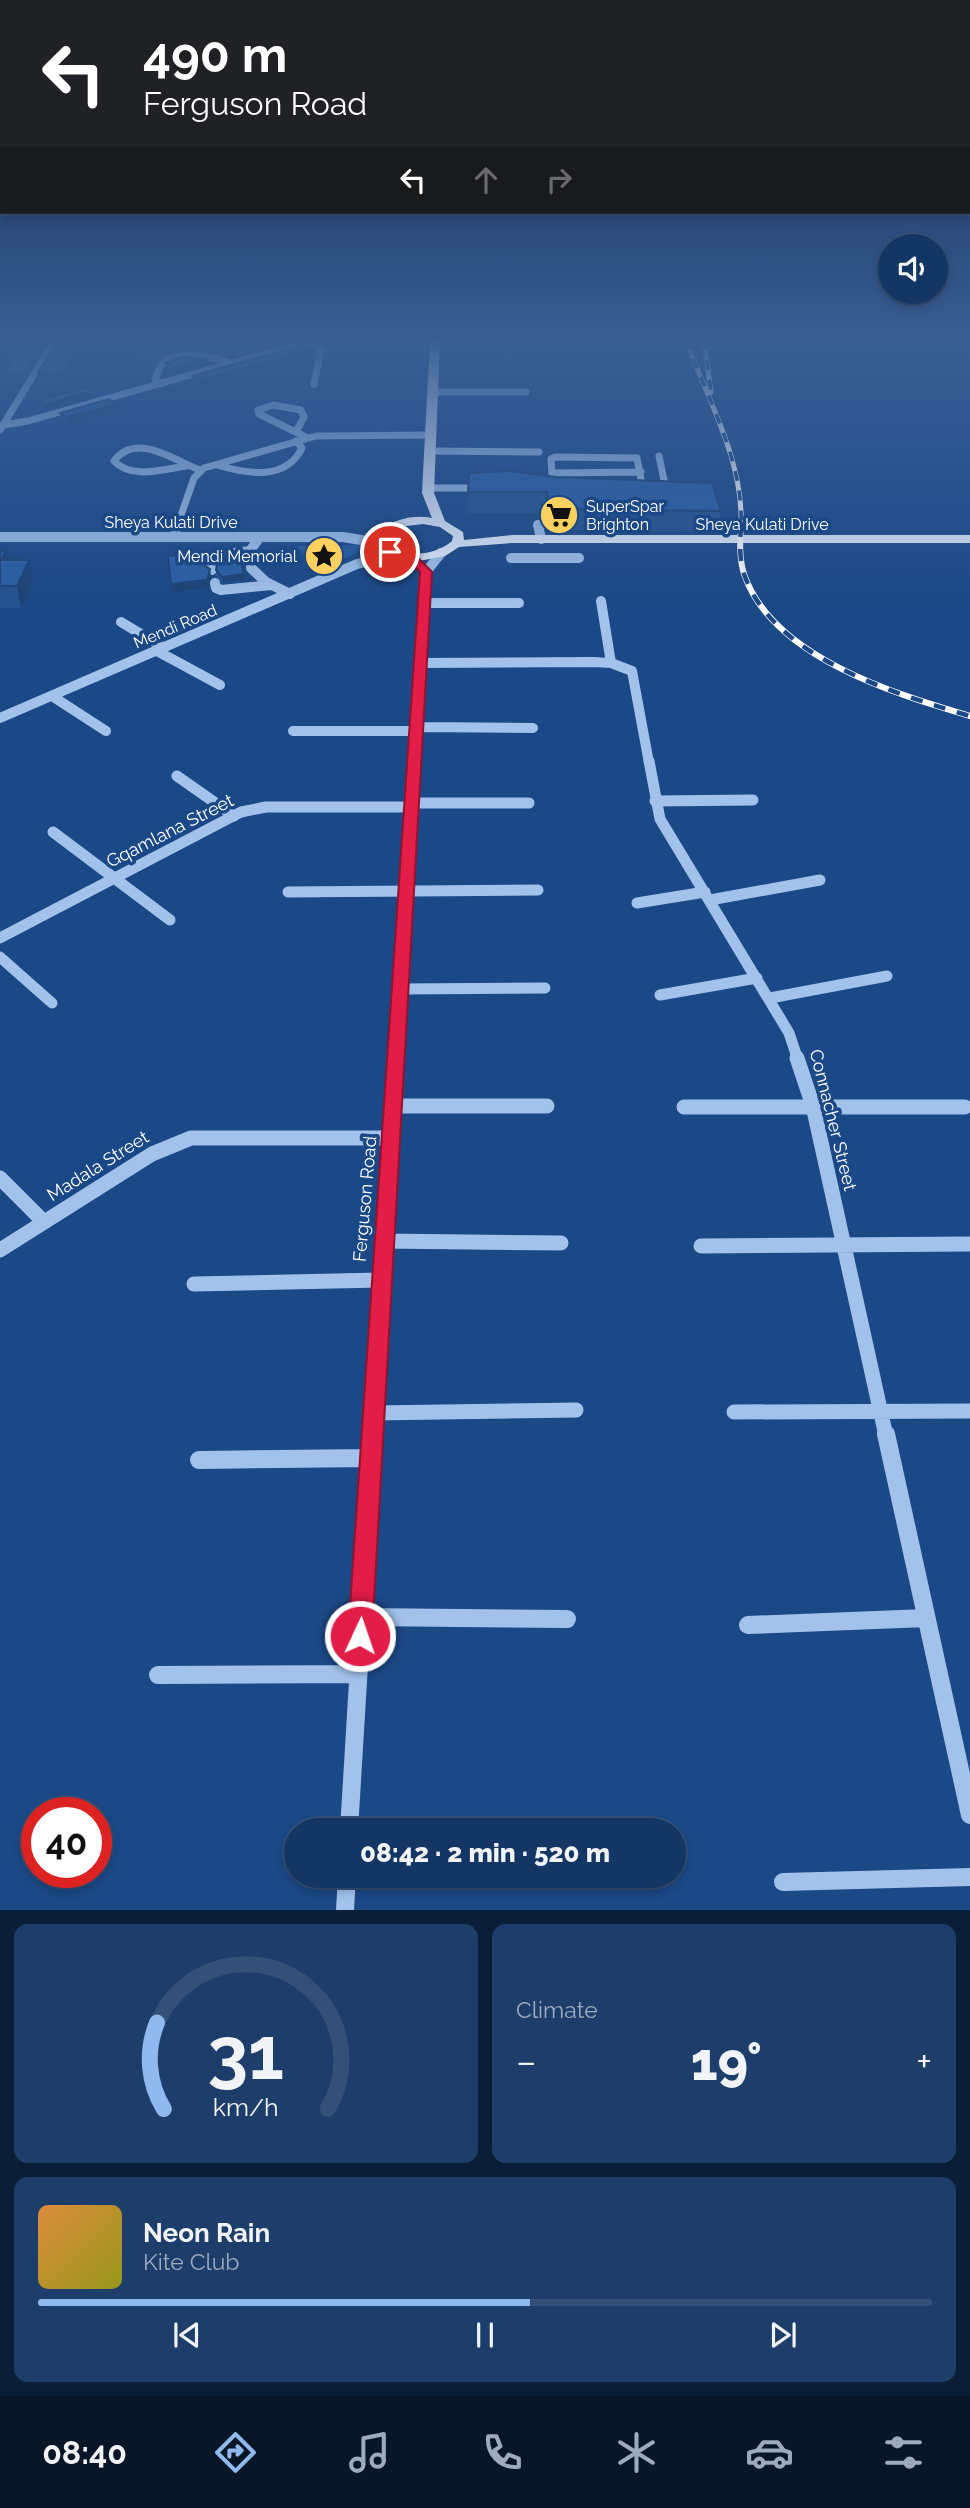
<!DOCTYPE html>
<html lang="en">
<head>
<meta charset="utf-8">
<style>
	body { margin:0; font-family:Raleway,sans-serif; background:#1d3e6a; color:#f1f3f6; height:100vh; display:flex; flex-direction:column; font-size:26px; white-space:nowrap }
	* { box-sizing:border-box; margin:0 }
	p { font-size:23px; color:#9dabbf }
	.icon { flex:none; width:38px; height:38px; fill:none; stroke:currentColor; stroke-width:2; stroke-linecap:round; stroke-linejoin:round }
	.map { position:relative; height:1910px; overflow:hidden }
	.panel { display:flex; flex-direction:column; gap:14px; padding:14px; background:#0b1e37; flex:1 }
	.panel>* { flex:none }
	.banner { position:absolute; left:0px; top:0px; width:971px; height:214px; box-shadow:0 4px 10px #0003,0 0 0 2px #335078; background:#202124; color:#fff; overflow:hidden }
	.fabs { position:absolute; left:878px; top:234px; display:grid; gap:14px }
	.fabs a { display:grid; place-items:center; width:70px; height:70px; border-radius:50%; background:#143664; box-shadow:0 4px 10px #0003,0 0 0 2px #335078; font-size:35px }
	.speed { position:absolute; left:21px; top:1797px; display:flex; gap:14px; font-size:35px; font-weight:700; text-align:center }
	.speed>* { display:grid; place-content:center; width:91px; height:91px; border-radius:50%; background:#143664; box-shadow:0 4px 10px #0003,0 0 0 2px #335078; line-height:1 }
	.speed .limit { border:10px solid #d22; background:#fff; color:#111 }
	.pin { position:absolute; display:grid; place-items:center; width:60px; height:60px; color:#fff; margin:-30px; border:4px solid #fff; border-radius:50%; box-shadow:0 2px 7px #0007 }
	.me { position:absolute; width:77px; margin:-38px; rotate:3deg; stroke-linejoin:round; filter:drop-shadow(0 0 5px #0008) }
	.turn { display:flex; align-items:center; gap:24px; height:147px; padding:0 28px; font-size:32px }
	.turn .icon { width:91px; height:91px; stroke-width:2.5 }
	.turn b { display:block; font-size:49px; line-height:60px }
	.lanes { display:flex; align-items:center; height:66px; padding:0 28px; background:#0003; justify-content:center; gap:35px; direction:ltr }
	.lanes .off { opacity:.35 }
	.big { font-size:52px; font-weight:800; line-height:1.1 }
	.panel .card { flex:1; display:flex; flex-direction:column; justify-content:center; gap:10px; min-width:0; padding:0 24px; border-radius:14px; background:#1d3e6a }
	.panel .dial { align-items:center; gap:0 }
	.dial svg { height:182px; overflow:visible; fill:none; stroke:#335078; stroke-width:7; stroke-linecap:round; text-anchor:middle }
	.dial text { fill:#f1f3f6; stroke:none }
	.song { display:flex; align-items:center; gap:21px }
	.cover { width:84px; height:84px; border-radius:10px; background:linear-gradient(135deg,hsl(30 70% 55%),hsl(60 70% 35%)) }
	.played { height:7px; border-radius:4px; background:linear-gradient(90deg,#90b9f0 55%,#335078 55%) }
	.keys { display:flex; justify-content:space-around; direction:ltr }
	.heat { display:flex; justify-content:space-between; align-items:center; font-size:38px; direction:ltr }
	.panel .tiles { flex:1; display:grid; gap:14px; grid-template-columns:1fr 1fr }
	.card:last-child { grid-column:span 2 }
	.trip { position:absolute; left:284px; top:1818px; width:402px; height:70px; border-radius:35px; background:#143664; box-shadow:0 4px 10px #0003,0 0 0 2px #335078; font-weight:800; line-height:70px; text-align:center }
	.tabs { display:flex; height:112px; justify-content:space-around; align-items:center; background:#081628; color:#9dabbf }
	.tabs .icon { width:49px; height:49px }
	.tabs .current { color:#90b9f0 }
	.tabs b { font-size:32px; color:#f1f3f6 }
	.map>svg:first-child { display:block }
	.green { fill:#245a9f }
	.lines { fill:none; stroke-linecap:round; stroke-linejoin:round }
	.minor-far4 { stroke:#a2c2eb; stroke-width:7 }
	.minor-far3 { stroke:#a2c2eb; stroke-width:10 }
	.minor-far2 { stroke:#a2c2eb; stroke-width:11 }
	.minor-far1 { stroke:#a2c2eb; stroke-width:15 }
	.minor { stroke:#a2c2eb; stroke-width:18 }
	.major { fill:#e7f0ff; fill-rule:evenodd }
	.rail-far1-casing { stroke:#fff; stroke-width:5 }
	.rail-casing { stroke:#fff; stroke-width:6 }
	.rail-far1 { stroke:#1b4886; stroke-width:3.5; stroke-dasharray:10; stroke-linecap:butt }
	.rail { stroke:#1b4886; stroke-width:4.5; stroke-dasharray:12; stroke-linecap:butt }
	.wall { fill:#24528d }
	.shaded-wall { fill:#1d4273 }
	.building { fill:#2a5fa4; stroke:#1d4273; stroke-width:2 }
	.route { fill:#e11d48; stroke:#92132f; stroke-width:2 }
	.labels { text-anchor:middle; stroke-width:7; stroke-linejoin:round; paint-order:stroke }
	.far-poi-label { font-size:16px; fill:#fff; stroke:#1b4886; text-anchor:start }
	.far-street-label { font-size:16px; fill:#fff; stroke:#1b4886 }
	.street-label { font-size:18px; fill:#fff; stroke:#1b4886 }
</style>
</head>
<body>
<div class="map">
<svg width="970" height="1910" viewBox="0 0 970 1910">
	<rect width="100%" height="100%" fill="#1b4886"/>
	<path class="green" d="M359,545L364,550L317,570L297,546Z"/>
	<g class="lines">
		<path class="minor-far4" d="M435,341H528
			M309,342L321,349L314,384
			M161,384L155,379C158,372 160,364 166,360C184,350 216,358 233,364
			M433,392H526
			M3,425L28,421L314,340
			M0,430L55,340
			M296,432L304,417L301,410L273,405L258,410L259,414L308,438
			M430,451L539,452
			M659,456L666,490
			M217,465C247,474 286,481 302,448L296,441
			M187,466C164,469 132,480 114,461C136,431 175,461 200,470
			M552,473L641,472
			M429,488H467
			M553,490L551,459L555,457L637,458L643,490
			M538,524L539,527
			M177,527L194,478L204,468L316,436L430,435"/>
		<path class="minor-far3" d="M538,525L541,539
			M0,537H343L379,543
			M174,537L178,525
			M259,538L250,551L251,568L266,582L290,594
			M511,558H579
			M212,570L210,556L250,551
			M215,583L216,588L221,590L271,585
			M601,601L611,663
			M424,603H519
			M121,622L164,648
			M157,651L220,685
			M422,663L593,662L611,663L632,671L649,763
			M52,696L106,731
			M0,718L357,564L398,554
			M418,727L533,728
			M293,731H417
			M414,763L426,572L441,553"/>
		<path class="minor-far2" d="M649,761L660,819L789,1033L798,1060
			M177,776L234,816
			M655,801L753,800
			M412,803H529
			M53,832L170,920
			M288,892L538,890
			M710,900L820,880
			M637,903L705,892
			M0,938L241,812L266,807H412
			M0,957L52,1003
			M401,989L545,988
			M660,995L757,978
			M770,998L887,976
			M396,1060L414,761"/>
		<path class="minor-far1" d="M797,1058L813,1106L886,1436
			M394,1106H547
			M684,1107H965
			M0,1178L44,1222
			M383,1241L561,1243
			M701,1246L970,1244
			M0,1250L152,1154L191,1138H392
			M194,1284L381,1280
			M734,1412L970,1411
			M373,1413L576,1410
			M373,1436L396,1058"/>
		<path class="minor" d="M886,1434L970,1815
			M199,1460L371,1458
			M361,1617L567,1619
			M748,1625L926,1618
			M158,1675L358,1674
			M349,1830L373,1434
			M347,1877L583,1878
			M783,1882L970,1877
			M345,1910L347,1876"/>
		<path class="major" d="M430,340H440L434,493L445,521L463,532L464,540L512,535H970V543H512L459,547L445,556L419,561L392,557L375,546V532C392,521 411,514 432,518L422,493ZM423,524L440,527L453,536L452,541C433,557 404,558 385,542V536L398,527Z"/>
		<g class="rail-far1-casing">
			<path id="rail-far1" d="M686,340C708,401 744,461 741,527
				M704,340L711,392"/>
		</g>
		<g class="rail-casing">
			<path id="rail" d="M741,525C740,541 739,558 744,574C772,657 895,694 970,716"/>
		</g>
		<use href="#rail-far1" class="rail-far1"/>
		<use href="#rail" class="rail"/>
	</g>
	<path class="wall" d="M25,340H49L25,378H4L3,373Z
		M58,340L64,378H39L38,373Z
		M126,340H239L238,344L266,347L231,357L201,350H181L163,354L156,362L126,346Z
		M313,349V354L200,385L192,381V376Z
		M166,363L208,364L177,373L167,368Z
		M95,396L46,409L39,405L38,400Z
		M117,404L118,409L68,422L61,418L60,413Z
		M469,473L721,511L718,532L548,530L546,513H468Z
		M0,551L8,560L33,583L21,608H0Z
		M216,570L244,574L245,580L222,582L216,576Z"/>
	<path class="shaded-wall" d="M45,340H49L25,378L24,373Z
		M83,340H87L64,378L63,373Z
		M265,342L266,347L231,357V352Z
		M180,345L181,350L163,354L156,362L155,357L163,350Z
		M313,349V354L200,385L199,380Z
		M208,359V364L177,373L176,368Z
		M94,391L95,396L46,409L45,404Z
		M117,404L118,409L68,422L67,417Z
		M6,551L11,574L1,560Z
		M29,560L33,583L21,608L17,586Z
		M210,569L211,577L208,588L172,592L171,584Z
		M244,574L245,580L222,582V577Z"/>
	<path class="building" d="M25,340H45L24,373H3Z
		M58,340H83L63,373H38Z
		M126,340H237L236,345L250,341L265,342L231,352L200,345H180L163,350L155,357L125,341Z
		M296,347L313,349L199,380L192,376Z
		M182,357L208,359L176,368L166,363Z
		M88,387L94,391L45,404L38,400Z
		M109,399L117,404L67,417L60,413Z
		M512,471L556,477L712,483L721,511L549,509L547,492H468L469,473Z
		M0,551H6L1,560H29L17,586H0Z
		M202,553L205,566L210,569L207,580L171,584L168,556Z
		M239,554L244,574L222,577L216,570L218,557Z"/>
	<linearGradient id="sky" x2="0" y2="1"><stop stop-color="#0f284a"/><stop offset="0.56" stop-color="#395e95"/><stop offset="1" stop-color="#395e95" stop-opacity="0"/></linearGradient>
	<rect width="970" height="607" fill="url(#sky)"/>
	<path class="route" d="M390,548L414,554L432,572L372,1636L369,1645L360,1648L351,1645L348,1636L420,572L407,559L386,554L384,552Z"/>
	<defs>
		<g id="supermarket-disc" transform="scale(2.0125)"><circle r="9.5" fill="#fdd15f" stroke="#1b4886"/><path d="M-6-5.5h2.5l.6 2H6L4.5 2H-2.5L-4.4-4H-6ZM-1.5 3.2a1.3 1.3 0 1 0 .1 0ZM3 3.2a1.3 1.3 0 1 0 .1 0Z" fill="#111"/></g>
		<g id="sight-disc" transform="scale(2.0125)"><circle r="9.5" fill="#fdd15f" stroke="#1b4886"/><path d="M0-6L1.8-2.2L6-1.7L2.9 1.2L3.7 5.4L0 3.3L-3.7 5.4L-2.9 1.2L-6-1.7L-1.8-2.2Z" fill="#111"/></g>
	</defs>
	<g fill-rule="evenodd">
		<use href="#supermarket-disc" x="559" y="515"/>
		<use href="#sight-disc" x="324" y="556"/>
	</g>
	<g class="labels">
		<g class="far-poi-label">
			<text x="586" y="512">SuperSpar<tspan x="586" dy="18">Brighton</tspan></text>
			<text x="297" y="562" text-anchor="end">Mendi Memorial</text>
		</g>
		<g class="far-street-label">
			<text x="171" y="528">Sheya Kulati Drive</text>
			<text x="762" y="530">Sheya Kulati Drive</text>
			<text transform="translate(175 626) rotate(-23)" y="6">Mendi Road</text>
		</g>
		<g class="street-label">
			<text transform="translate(170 831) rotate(-27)" y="6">Gqamlana Street</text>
			<text transform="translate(833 1120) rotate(76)" y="6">Connacher Street</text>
			<text transform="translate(98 1166) rotate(-32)" y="6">Madala Street</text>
			<text transform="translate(365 1199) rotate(-85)" y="6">Ferguson Road</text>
		</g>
	</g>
</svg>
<div class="fabs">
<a><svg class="icon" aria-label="sound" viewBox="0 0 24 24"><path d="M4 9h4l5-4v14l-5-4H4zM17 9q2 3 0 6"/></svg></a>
</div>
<div class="speed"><div class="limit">40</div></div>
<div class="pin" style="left:390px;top:552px;background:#d93025"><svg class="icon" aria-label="arrive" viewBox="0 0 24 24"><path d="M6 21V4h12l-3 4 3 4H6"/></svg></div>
<svg class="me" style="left:360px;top:1636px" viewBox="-20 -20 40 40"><circle r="17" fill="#e11d48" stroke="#fff" stroke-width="3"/><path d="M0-11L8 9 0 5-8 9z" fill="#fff"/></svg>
<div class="trip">08:42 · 2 min · 520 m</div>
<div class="banner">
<div class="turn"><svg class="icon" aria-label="left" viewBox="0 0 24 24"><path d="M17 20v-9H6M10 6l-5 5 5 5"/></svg><div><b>490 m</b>Ferguson Road</div></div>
<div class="lanes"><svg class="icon" aria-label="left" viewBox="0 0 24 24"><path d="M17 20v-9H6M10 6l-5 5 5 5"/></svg><svg class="icon off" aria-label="ahead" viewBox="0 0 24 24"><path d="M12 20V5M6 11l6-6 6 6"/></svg><svg class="icon off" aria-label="right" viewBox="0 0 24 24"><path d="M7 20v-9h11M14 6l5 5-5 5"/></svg></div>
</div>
</div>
<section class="panel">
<div class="tiles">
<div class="card dial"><svg viewBox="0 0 100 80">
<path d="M14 69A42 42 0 1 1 86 69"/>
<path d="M14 69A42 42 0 0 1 11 31" stroke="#90b9f0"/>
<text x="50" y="56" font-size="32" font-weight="700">31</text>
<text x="50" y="72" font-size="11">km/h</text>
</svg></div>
<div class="card"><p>Climate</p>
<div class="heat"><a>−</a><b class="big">19°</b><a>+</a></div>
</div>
<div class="card">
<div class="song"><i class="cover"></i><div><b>Neon Rain</b><p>Kite Club</p></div></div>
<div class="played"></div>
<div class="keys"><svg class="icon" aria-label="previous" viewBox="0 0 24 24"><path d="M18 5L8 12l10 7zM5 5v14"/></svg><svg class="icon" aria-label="pause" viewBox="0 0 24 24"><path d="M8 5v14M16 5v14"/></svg><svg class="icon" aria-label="next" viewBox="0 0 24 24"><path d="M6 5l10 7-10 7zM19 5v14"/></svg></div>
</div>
</div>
</section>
<nav class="tabs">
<b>08:40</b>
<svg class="icon current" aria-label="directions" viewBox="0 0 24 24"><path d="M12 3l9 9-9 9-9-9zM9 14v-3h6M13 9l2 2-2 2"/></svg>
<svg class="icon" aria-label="music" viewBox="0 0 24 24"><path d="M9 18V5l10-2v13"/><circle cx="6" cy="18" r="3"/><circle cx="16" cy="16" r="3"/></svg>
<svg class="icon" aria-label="phone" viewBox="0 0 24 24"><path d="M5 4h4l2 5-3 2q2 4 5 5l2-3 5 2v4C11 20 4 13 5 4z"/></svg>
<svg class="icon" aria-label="climate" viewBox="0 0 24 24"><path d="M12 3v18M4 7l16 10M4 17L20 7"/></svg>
<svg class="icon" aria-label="car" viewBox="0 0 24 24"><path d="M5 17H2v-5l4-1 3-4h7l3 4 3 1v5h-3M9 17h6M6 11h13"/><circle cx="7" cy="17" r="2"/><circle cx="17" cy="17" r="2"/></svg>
<svg class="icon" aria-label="filters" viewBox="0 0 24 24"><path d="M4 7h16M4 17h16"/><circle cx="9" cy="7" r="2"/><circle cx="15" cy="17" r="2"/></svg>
</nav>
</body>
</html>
